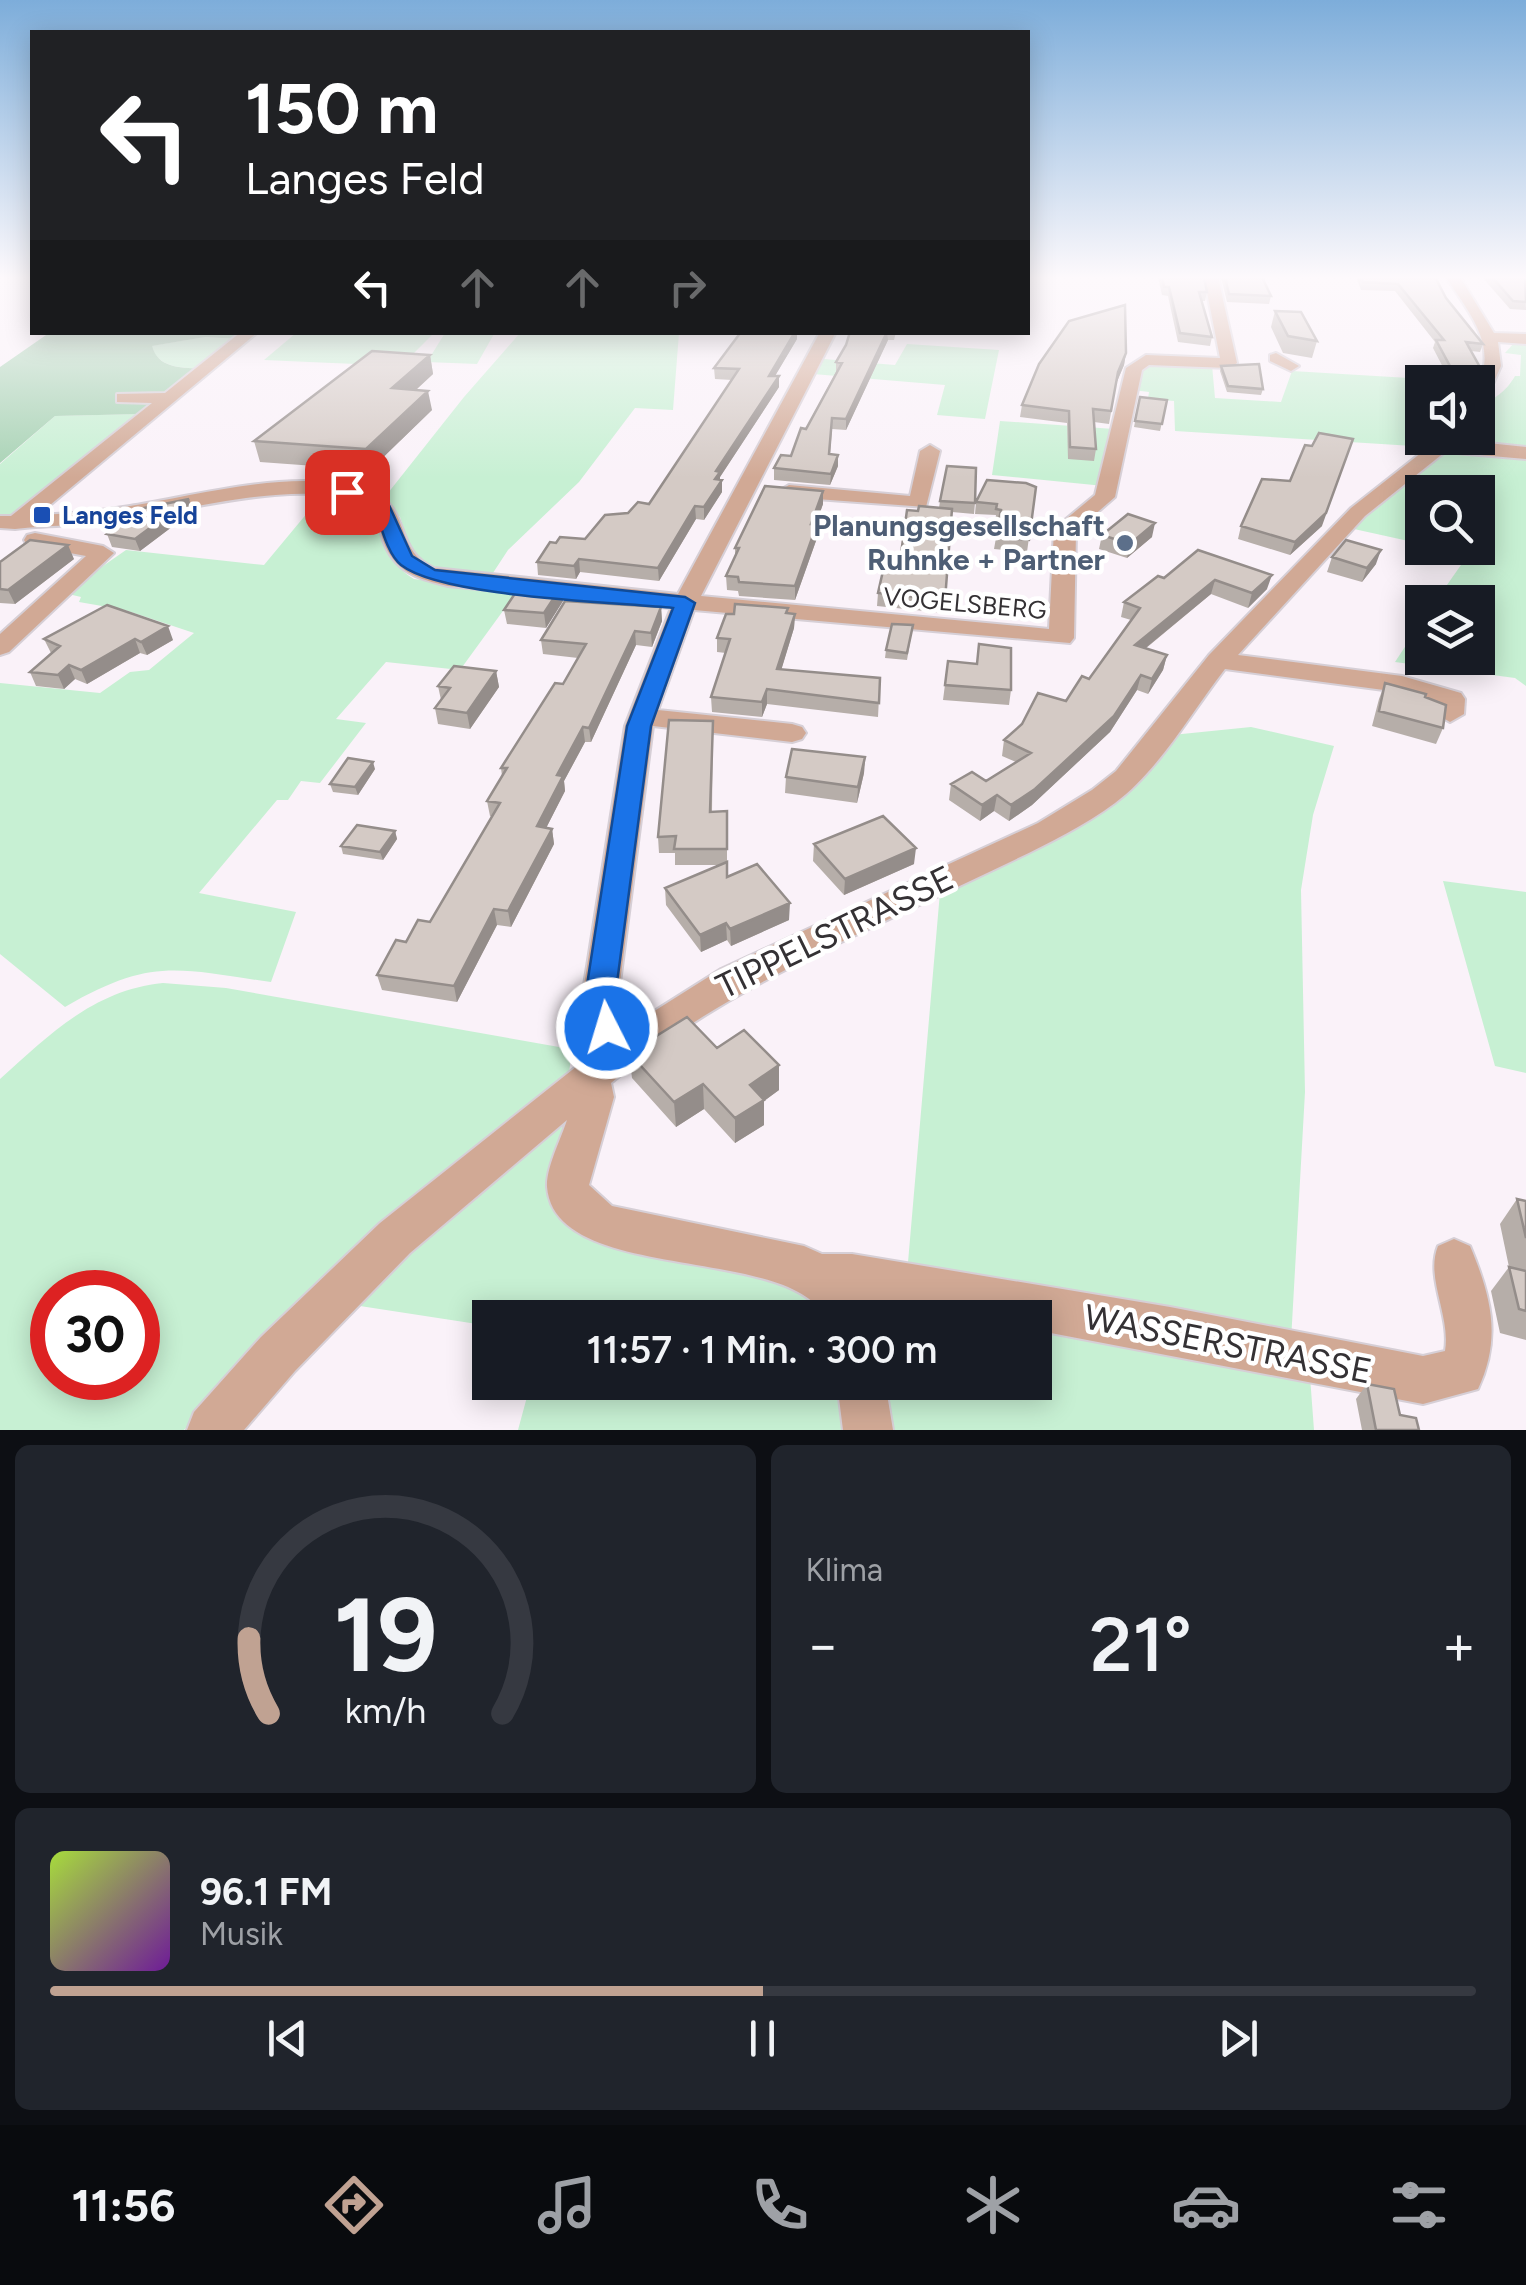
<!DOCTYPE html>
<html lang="de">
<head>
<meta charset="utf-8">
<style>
	body { margin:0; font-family:Figtree,sans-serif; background:#20242c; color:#f1f3f6; height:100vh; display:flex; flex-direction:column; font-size:38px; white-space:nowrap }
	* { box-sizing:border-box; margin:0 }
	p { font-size:32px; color:#9ea1a6 }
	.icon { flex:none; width:55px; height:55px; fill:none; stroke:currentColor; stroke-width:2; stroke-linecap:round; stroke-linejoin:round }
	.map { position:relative; height:1430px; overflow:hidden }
	.side { display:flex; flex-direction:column; gap:15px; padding:15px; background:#0d0f14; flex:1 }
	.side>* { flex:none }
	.guide { position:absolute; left:30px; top:30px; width:1000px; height:305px; border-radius:0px; box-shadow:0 5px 25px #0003; background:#202124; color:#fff; overflow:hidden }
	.controls { position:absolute; left:1405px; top:365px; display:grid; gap:20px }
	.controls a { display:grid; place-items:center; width:90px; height:90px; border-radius:0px; background:#171b24; box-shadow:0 5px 25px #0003; font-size:50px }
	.speed { position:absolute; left:30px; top:1270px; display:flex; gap:20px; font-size:50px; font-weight:700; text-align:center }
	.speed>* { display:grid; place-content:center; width:130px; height:130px; border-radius:50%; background:#171b24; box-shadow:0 5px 25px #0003; line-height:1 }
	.speed .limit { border:15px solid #d22; background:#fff; color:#111 }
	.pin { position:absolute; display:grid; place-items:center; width:85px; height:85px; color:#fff; margin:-42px; border-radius:20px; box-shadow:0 5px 15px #0006 }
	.me { position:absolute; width:110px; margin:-55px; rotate:355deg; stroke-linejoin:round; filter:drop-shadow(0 0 8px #0008) }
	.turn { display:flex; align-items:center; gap:35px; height:210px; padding:0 50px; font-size:45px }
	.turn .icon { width:130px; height:130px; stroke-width:2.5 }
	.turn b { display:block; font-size:70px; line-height:85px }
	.lanes { display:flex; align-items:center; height:95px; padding:0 50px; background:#0003; justify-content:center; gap:50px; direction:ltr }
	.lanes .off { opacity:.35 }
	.big { font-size:75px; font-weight:600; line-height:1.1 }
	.side .widget { flex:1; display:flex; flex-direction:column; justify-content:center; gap:15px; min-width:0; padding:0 35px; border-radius:15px; background:#20242c }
	.side .dial { align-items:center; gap:0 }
	.dial svg { height:260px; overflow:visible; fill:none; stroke:#363941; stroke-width:7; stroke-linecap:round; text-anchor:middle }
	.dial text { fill:#f1f3f6; stroke:none }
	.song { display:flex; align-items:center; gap:30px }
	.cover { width:120px; height:120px; border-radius:15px; background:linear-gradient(135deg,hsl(80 70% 55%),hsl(280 70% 35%)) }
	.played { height:10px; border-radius:5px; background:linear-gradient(90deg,#c0a292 50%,#363941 50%) }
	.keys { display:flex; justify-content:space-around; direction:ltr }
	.heat { display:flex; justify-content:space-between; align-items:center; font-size:55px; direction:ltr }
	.side .tiles { flex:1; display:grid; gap:15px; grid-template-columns:1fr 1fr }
	.widget:last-child { grid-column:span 2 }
	.trip { position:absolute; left:472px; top:1300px; width:580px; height:100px; border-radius:0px; background:#171b24; box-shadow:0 5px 25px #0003; font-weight:600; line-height:100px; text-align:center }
	.menu { display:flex; height:160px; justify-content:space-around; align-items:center; background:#090b0e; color:#9ea1a6 }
	.menu .icon { width:70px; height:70px }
	.menu .selected { color:#c0a292 }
	.menu b { font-size:45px; color:#f1f3f6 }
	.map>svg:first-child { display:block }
	.green { fill:#c7f0d3; fill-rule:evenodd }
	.forest { fill:#a6d2b3 }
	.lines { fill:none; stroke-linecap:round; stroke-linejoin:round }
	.minor-casing { stroke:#d6cfd6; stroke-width:4 }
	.minor { fill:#d1a995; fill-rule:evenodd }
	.wall { fill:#b6aea9 }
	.shaded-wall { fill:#948d8a }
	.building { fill:#d4cac5; stroke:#948d8a; stroke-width:2.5 }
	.route { fill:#1a73e8; stroke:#114b97; stroke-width:2.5 }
	.transit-dot { fill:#1a4fb4; stroke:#fff; stroke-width:4 }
	.service-dot { fill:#5c6f8a; stroke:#fff; stroke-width:4 }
	.labels { text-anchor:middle; stroke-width:9; stroke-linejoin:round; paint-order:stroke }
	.far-transit-label { font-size:25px; font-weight:bold; fill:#164399; stroke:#fff; text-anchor:start }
	.far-street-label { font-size:25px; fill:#343134; stroke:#fff }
	.service-label { font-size:30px; font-weight:bold; fill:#4e5e75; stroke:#fff; text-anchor:end }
	.near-street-label { font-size:35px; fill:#343134; stroke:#fff }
</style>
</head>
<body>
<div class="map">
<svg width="1526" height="1430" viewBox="0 0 1526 1430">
	<rect width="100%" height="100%" fill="#faf2f9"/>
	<path class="green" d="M296,333H434L401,366L264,360Z
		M445,333L492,332L494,334L477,364L427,362Z
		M520,333H679L673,410L635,408L579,482L508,550L489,579L423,564L412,554L400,517L384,498L464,397Z
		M204,337L238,339L200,369C179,367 159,368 151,346Z
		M1514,343H1526V451L1453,446L1459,438H1478C1478,390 1496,409 1515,376H1520L1521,355L1505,353Z
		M907,344L999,350L985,419L937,415L945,385L813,374L824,359L895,365Z
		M1147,363L1212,365L1215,398L1281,402L1292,371L1476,382H1422V438H1436L1429,447L1175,431L1174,401L1148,399L1149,392L1133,390L1137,374Z
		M141,414L16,517L0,515V464L55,416Z
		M1000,421L1114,429L1104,486L992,475Z
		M1449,451L1526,455V686L1515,678L1395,662L1422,621V658H1478V602H1435L1468,555L1438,548H1478V492H1422V544L1354,529L1371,509Z
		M323,494C413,504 364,548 414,579L516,593L460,670L386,662L336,719L366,723L320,783L301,781L288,800H277L199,893L296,912L271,982C176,969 152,957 65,1007L0,954V683L100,693L130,672L149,670L194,633L125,610L79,602L81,597L64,593L126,550L264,565Z
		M1251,727L1334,746L1313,815L1301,890L1305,1092L1291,1341L907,1274L940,892L1043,844L1172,735Z
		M1443,881L1526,892V1073L1495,1066Z
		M163,983L226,988L559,1047L571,1057L569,1073L293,1313L184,1430H0V1079C50,1034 94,990 163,983ZM52,1292H138V1378H52Z
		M576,1108L558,1195L795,1277L831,1317L490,1318V1326L347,1304Z
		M858,1287L1309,1363L1314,1430H881L877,1383L1035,1382V1318L866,1317Z
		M531,1382L849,1383L855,1430H518Z"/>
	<path class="forest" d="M49,333H246L238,339L205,337L152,346C158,368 179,367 200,369L142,414L55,416L0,463V367Z"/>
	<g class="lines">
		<g class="minor-casing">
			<path id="minor" d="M1204,277H1218L1237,363L1229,368L1149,365L1142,370L1115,497L1076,531L1074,638L1070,643L694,610L658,710L792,724L802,727L806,733L802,739L792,742L653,726L618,998L629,1027L721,969L1038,823L1092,790L1116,771L1209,655L1351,508L1440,438L1526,447V459L1445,452L1365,516L1238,655L1402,676L1461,693L1465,699L1464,714L1450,722L1436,714L1437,703L1399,692L1225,669C1191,713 1159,770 1115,803C1070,836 1017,858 968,882C845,941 716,994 611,1083L614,1097L589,1185L612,1206L804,1246L822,1254H852L1170,1307L1423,1356L1445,1351C1451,1316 1425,1278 1438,1246L1454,1239L1470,1246C1491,1296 1502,1338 1478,1389L1423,1404L1035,1330V1318H964L865,1300L872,1318H825C791,1244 555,1285 547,1187C546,1168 561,1139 567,1120L410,1253L295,1371L244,1430H187L194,1412L261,1337L380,1223L601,1047L588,1028L582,998L625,726L671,608L448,586C418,579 394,572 383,540C379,528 378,518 371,508C315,473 178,512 114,522C81,526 48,525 15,529L0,528V516H11L152,403L117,402V394L165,393L241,332H258L38,515C68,514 99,511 130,506C200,495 307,464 374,493C410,508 395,552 434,568L678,594L820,332H836L701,596L1049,629L1054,529L1095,495L1126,368L1146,355L1220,358Z
				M1446,277H1460L1494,333L1526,334V344L1498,342L1501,366L1484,404L1478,405C1478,390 1482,380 1484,366C1489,333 1462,303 1446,277Z
				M1276,353L1299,366L1291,371L1270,361V355Z
				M930,445L940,451L926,507L789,497L779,491L789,485L910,496L920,451Z
				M35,533L103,546L114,553L9,652L0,655V634L86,556L27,545L24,540L27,535Z
				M837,1382H885L893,1430H843Z"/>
		</g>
		<use href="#minor" class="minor"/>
	</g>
	<path class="wall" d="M1158,277H1204L1207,292L1205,301H1202L1212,337L1210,346L1178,342L1168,296L1162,295Z
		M1221,277H1262L1271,296L1269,304L1227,302Z
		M1356,277H1435L1446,298L1483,344L1480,352L1471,351L1481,369L1478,377L1447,375L1433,348L1435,342L1395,291L1361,290Z
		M1482,277H1525L1526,310L1510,309Z
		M1275,311L1317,341L1312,358L1283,353L1271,327Z
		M741,332H797V339L775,376H779V387L720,477V479L722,480V492L704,520L696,519L659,581L580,572L576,579L538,575L537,562L556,543L585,539L628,513L649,504L732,380L715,379L714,368Z
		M850,332H896L894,340H888L846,430L832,429L830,454L838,455V466L830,485L774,480V468L791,456L836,372V362L846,345Z
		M1126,353L1124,365L1116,384L1109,424L1094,422L1096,449L1094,461L1068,459L1067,423L1020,417L1022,405Z
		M430,355L433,374L416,390L432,410L370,470L260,462L254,441Z
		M1221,366L1263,389L1261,395L1227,392L1220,371Z
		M1140,397L1167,400L1160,431L1134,427Z
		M1036,487L1027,552L994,549L999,521H995L996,515L975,514L976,502Z
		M823,491V504L816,524H817V538L795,600L739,596L738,591L727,590L726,576L735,557V548Z
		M940,501L975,503L974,514L952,512L944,613L877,606L878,593L901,554L918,511L939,508Z
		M193,511L140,551L112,547L107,534Z
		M1241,526H1322L1290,555L1238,539Z
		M1102,535L1152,537L1127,558L1099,549Z
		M1198,550L1267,589L1248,608L1211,594L1145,649L1167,655L1163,670L1148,694L1137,690L1110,732L1032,805L1009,821L994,811L980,821L949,800L951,784L986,781L1016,762L1002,756L1004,740L1066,701L1089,679L1131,620L1121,617L1124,602L1164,578Z
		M1332,557L1376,564L1362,582L1327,572Z
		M74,559L15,604L0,603V562Z
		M563,601L546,628L507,624L504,610Z
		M661,607L662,621L652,647L636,645L591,742H585L564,781L565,791L546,828L552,829L554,844L511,927L497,925L457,1002L382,990L377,975L406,942L430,922L492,817L490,816L487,801L502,776L501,768L563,684L578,658L543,654L541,640Z
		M788,608V613L795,614L794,628L781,670L880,678L878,717L767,704L762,717L712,712L711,697L726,653L717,652V638L734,614Z
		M913,625L907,660L885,658L886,650Z
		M44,639L173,640L147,655L140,653L87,684L75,679L64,689L36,686L30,672L51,653Z
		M948,661L1011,690L1009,705L943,700Z
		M496,671L499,687L470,729L438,724L435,708L441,700L438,686Z
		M1385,683L1425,697L1443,728L1436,744L1372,726L1379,699Z
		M713,721L712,812L727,811V877L789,920L731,946L727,940L701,952L666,905L665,888L720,865H675V853H659L658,837Z
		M865,757L864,773L857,803L785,793L786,777Z
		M375,769L358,795L333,792L330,784Z
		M395,831L397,839L383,860L343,854L341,846Z
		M814,844L914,864L844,895L813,861Z
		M717,1048L779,1090L764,1101V1125L735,1143L704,1109L676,1127L632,1078L629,1053Z
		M1517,1199L1526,1201V1340L1500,1333L1491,1291L1509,1267L1500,1224Z
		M1367,1384L1400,1415L1419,1430H1362L1356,1399Z"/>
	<path class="shaded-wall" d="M795,332H797V339L769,386V376Z
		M887,332L888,340L846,430V419Z
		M1126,353L1124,365L1116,384L1118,372Z
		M430,355L433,374L396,408L392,388Z
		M779,376V387L720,477V482L722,480V492L704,520V507L716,471Z
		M428,391L432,410L370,470L366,449Z
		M1353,439L1322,526L1290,555L1295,542Z
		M838,455V466L830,485L831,474Z
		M823,491V504L811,537V524Z
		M189,499L193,511L140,551L135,539Z
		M695,506L696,519L659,581L658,568Z
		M1155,523L1152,537L1127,558L1130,544Z
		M817,524V538L795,600V586Z
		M68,545L74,559L15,604L8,590Z
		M1381,550L1376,564L1362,582L1367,568Z
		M579,559L580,572L576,579L574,566Z
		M1272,575L1267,589L1248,608L1252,593Z
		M1215,580L1211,594L1131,660L1135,645Z
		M561,587L563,601L546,628L544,613Z
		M661,607L662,621L652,647L651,633Z
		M795,614L794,628L777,684V669Z
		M168,626L173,640L147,655L141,642Z
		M635,631L636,645L591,742L589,728Z
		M135,639L140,653L87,684L81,670Z
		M1167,655L1163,670L1148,694L1152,679Z
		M69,665L75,679L64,689L58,675Z
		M496,671L499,687L470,729L467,713Z
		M1141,675L1137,690L1110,732L1032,805L1009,821L1011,805Z
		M767,689V704L762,717V702Z
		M583,727L585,742L564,781L565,791L539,842L537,826L557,775Z
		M865,757L864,773L857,803L858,787Z
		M373,762L375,769L358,795L355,787Z
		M997,795L994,811L980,821L982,805Z
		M552,829L554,844L511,927L508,911Z
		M395,831L397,839L383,860L380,852Z
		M916,848L914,864L844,895L845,879Z
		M790,903L789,920L731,946L730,929Z
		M494,909L497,925L457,1002L454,986Z
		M726,923L727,940L701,952L700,935Z
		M779,1065V1090L764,1101V1125L735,1143V1118L750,1085Z
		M703,1084L704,1109L676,1127L674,1102Z"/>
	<path class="building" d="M1162,277H1204L1207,292H1199L1212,337L1180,333L1169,287H1164Z
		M1225,277H1262L1271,296L1229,294Z
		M1361,277H1435L1446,298L1483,344L1466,342L1481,369L1450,366L1436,340H1444L1398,284L1363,282Z
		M1492,277H1525L1526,302L1513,301Z
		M1125,305L1126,353L1118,372L1111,411L1093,409L1096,449L1070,447L1069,411L1022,405L1039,364L1069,321Z
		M1275,311L1301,312L1317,341L1288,336Z
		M741,332H795L769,376H779L716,471L720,472L715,479L722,480L704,507L695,506L658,568L579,559L574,566L537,562L550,542L556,543L560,537L585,539L605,515L628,513L638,502L649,504L739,369L714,368Z
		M850,332H887L846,419L832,418L829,454L838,455L831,474L774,468L781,455L791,456L801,428L806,429L842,363L836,362L846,345Z
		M372,351L430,355L392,388L428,391L366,449L254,441Z
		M1259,364L1263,389L1228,386L1221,366Z
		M1140,397L1167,400L1162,424L1135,421Z
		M1319,433L1353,439L1326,513L1295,542L1241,526L1262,479L1290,481L1305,445L1312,446Z
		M947,466L976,468L975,503L940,501Z
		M987,480L1026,483L1036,487L1029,540L996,537L1001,510L996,509L997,504L976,502Z
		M765,486L823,491L811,524H817L795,586L739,582L738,577L726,576L739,548H735Z
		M189,499L135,539L107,534L144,508Z
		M919,506L952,509L945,600L878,593L887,553L901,554L907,510L918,511Z
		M1128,514L1155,523L1130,544L1102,535Z
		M30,540L68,545L8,590L0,589V562Z
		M1346,540L1381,550L1367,568L1332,557Z
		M1198,550L1272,575L1252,593L1215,580L1135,645L1167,655L1152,679L1141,675L1114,716L1035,789L1011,805L997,795L982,805L951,784L972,772L986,781L1031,753L1004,740L1022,724L1038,693L1066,701L1082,676L1089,679L1140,608L1124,602L1158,576L1164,578Z
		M522,583L561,587L544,613L504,610Z
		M565,601L661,607L651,633L635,631L589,728L583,727L557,775L563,776L537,826L552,829L508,911L494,909L454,986L377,975L396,940L406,942L418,920L430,922L500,803L487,801L507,768H501L555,683L563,684L586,644L541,640Z
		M735,604L788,608L786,613L795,614L777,669L880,678L879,703L767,689L762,702L711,697L730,639L717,638L726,614H734Z
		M107,605L168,626L141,642L135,639L81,670L69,665L58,675L30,672L60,646L44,639Z
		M892,624L913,625L907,653L886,650Z
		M979,644L1011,648V690L945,685L948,661L977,664Z
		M454,666L496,671L467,713L435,708L450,688L438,686Z
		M1385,683L1426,694L1425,697L1446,705L1443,728L1379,711Z
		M669,720L713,721L710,812L727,811V849H674L676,836L658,837Z
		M792,749L865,757L858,787L786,777Z
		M348,758L373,762L355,787L330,784Z
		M883,816L916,848L845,879L814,844Z
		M357,825L395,831L380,852L341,846Z
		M727,862V877L757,864L790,903L730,929L726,923L700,935L665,888Z
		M687,1017L717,1048L744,1030L779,1065L750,1085L764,1100L735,1118L703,1084L674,1102L629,1053Z
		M1517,1199L1526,1201V1238Z
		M1509,1267L1526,1271V1311L1519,1309Z
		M1367,1384L1394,1389L1400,1415L1416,1418L1419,1430H1376Z"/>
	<linearGradient id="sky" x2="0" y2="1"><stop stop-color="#7dadda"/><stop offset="0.58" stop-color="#fdf9fc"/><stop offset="1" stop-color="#fdf9fc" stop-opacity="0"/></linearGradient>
	<rect width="1526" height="478" fill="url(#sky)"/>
	<path class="route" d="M347,487L372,493L388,503L412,556L435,570L685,597L695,603L651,726L615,998L622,1028L618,1037L607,1041L596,1037L585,998L627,726L673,608C613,602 442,597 401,565C387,554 381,525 375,509L341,496L338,492Z"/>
	<rect class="transit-dot" x="32" y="505" width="20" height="20" rx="5"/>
	<circle class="service-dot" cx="1125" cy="543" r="10"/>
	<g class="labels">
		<g class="far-transit-label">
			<text x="62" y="524">Langes Feld</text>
		</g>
		<g class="far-street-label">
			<text transform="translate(965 603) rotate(5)" y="9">VOGELSBERG</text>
		</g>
		<g class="service-label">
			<text x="1105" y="536">Planungsgesellschaft<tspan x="1105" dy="34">Ruhnke + Partner</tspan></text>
		</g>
		<g class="near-street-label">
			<text transform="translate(835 932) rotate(-26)" y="12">TIPPELSTRASSE</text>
			<text transform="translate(1228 1344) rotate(11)" y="12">WASSERSTRASSE</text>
		</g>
	</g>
</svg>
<div class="controls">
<a><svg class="icon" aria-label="sound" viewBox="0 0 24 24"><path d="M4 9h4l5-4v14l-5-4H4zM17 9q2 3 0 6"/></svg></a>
<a><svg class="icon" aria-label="search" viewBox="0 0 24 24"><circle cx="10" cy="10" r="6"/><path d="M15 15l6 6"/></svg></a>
<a><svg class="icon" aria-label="layers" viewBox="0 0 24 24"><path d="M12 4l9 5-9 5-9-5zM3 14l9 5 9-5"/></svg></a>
</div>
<div class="speed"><div class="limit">30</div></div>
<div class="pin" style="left:347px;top:492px;background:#d93025"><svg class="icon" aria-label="arrive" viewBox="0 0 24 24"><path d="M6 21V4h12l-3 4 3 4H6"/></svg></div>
<svg class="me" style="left:607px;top:1028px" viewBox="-20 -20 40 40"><circle r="17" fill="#1a73e8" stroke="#fff" stroke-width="3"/><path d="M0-11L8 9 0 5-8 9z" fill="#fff"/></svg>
<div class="trip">11:57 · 1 Min. · 300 m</div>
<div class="guide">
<div class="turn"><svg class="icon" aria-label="left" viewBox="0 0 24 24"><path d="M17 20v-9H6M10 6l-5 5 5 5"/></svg><div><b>150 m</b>Langes Feld</div></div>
<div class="lanes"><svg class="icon" aria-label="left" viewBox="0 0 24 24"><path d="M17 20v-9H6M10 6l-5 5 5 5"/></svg><svg class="icon off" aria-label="ahead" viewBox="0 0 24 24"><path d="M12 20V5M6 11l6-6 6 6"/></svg><svg class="icon off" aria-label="ahead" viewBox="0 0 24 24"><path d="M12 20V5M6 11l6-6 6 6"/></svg><svg class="icon off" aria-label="right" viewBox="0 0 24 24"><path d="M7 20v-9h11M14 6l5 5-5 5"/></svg></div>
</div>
</div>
<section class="side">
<div class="tiles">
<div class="widget dial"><svg viewBox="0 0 100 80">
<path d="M14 69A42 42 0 1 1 86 69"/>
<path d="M14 69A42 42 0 0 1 8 46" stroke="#c0a292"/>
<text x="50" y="56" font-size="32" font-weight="700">19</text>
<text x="50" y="72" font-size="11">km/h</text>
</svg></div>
<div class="widget"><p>Klima</p>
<div class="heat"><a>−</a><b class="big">21°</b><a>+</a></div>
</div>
<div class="widget">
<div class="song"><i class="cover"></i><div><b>96.1 FM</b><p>Musik</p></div></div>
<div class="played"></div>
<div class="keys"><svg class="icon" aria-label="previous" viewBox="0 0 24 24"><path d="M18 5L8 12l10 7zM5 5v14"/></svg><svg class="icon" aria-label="pause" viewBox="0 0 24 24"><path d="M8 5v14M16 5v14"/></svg><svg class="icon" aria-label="next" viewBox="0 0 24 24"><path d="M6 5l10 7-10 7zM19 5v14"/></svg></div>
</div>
</div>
</section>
<nav class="menu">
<b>11:56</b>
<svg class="icon selected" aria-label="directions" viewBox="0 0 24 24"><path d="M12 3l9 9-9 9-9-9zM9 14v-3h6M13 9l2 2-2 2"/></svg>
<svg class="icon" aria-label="music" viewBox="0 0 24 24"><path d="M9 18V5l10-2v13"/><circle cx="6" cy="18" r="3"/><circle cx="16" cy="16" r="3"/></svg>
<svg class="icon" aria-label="phone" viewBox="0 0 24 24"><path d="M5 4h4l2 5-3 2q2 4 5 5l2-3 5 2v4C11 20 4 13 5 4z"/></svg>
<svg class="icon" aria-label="climate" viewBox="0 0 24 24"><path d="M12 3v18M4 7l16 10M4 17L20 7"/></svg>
<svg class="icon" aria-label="car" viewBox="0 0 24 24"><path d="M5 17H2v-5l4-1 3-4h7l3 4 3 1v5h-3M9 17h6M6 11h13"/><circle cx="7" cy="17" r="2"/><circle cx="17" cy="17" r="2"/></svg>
<svg class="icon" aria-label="filters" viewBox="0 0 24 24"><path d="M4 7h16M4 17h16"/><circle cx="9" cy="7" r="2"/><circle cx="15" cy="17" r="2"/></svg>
</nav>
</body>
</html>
